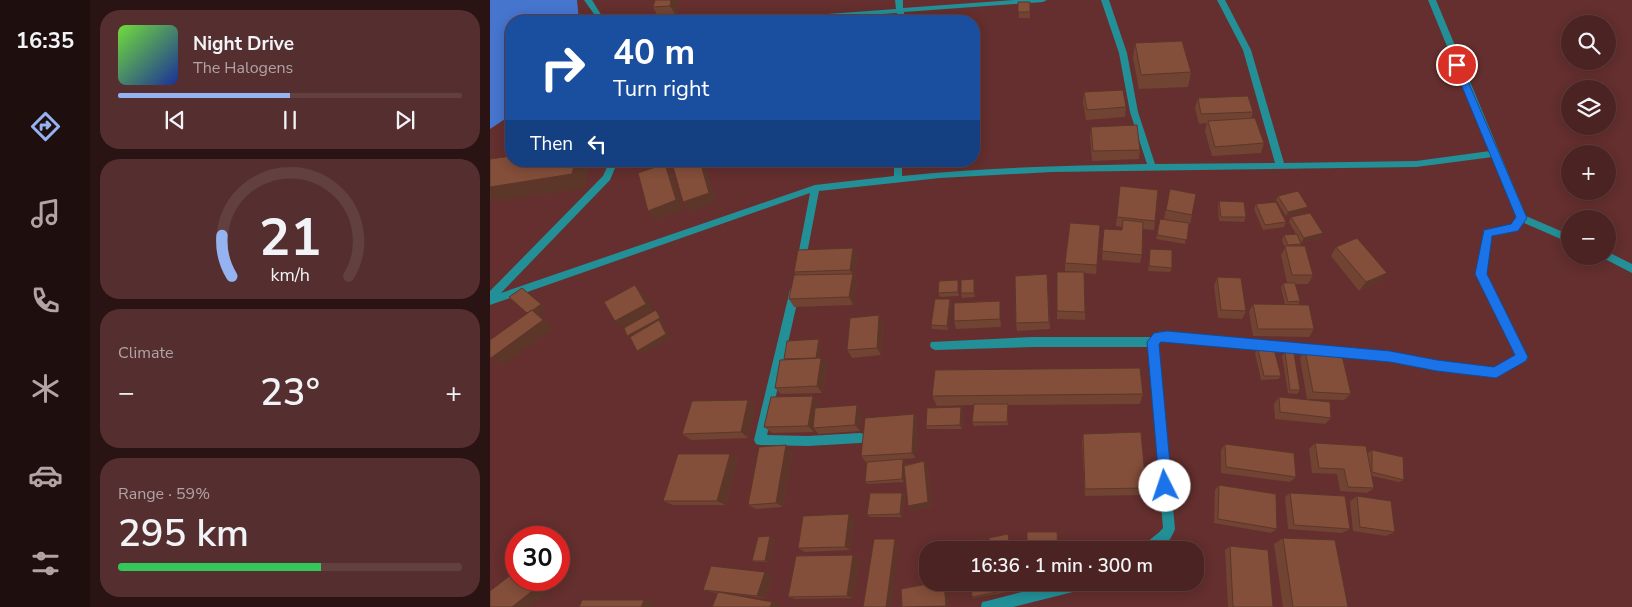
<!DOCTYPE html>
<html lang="en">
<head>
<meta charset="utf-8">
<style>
	body { margin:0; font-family:"Nunito Sans",sans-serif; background:#552f2f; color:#f1f3f6; height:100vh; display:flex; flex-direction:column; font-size:19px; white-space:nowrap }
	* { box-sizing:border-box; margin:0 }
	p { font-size:16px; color:#b2a4a5 }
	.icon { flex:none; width:28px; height:28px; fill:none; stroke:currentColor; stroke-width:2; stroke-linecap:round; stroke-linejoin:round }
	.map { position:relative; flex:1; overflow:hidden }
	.panel { display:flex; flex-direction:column; gap:10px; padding:10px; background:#291313; width:400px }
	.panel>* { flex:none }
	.banner { position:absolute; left:15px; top:15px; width:475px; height:152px; border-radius:20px; box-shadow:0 2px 12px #0003,0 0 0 1px #624040; background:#1a4fa0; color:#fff; overflow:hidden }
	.controls { position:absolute; left:1071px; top:15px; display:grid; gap:10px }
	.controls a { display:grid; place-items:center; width:55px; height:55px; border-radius:50%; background:#4b2322; box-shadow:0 2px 12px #0003,0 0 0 1px #624040; font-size:25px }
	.speed { position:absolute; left:15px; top:526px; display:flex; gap:10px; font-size:25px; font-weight:700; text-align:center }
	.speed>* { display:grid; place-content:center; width:65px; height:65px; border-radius:50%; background:#4b2322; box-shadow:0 2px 12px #0003,0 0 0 1px #624040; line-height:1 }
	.speed .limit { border:8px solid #d22; background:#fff; color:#111 }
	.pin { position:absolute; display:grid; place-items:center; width:42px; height:42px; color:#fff; margin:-21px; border:2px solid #fff; border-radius:50%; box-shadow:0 1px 5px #0007 }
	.me { position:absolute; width:55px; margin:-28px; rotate:356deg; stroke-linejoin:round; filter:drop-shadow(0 0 4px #0008) }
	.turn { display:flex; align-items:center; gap:18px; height:105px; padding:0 25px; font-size:22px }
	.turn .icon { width:65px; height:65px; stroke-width:2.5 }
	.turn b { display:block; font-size:35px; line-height:42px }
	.then { display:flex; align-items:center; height:48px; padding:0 25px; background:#0003; gap:10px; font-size:19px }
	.big { font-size:38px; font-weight:600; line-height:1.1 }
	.panel .card { flex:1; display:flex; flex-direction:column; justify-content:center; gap:8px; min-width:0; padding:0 18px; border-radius:20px; background:#552f2f }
	.panel .dial { align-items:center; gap:0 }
	.dial svg { height:130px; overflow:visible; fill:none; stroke:#624040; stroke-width:7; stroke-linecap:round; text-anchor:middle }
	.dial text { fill:#f1f3f6; stroke:none }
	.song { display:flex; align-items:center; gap:15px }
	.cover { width:60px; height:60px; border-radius:8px; background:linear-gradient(135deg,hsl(100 70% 55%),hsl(230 70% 35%)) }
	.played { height:5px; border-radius:2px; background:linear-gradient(90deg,#95b2f1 50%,#624040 50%) }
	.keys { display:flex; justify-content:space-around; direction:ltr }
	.heat { display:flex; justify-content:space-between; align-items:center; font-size:28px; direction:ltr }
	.charge { height:8px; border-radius:4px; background:linear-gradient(90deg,#34c759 59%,#624040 0) }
	.trip { position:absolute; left:429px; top:541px; width:285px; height:50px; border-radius:20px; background:#4b2322; box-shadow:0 2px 12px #0003,0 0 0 1px #624040; font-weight:600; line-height:50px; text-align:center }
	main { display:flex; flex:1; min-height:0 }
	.dock { display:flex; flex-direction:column; width:90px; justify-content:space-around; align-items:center; background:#1e0e0e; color:#b2a4a5 }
	.dock .icon { width:35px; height:35px }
	.dock .selected { color:#95b2f1 }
	.dock b { font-size:22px; color:#f1f3f6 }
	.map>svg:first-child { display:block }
	.water { fill:#4675ce }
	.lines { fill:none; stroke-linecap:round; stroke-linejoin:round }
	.minor { fill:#239098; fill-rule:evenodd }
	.wall { fill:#714332 }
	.shaded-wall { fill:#5c3729 }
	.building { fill:#834e3a; stroke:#5c3729 }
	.route { fill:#1a73e8; stroke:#114b97 }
</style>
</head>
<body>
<main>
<nav class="dock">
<b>16:35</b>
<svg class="icon selected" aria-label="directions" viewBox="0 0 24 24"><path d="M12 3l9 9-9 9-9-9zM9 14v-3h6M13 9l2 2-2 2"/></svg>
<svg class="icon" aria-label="music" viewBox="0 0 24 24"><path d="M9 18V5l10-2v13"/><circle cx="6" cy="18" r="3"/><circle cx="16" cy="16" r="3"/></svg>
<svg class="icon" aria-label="phone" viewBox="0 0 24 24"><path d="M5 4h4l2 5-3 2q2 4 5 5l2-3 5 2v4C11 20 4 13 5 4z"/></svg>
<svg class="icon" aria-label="climate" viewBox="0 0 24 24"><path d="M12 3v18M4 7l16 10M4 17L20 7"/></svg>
<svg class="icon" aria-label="car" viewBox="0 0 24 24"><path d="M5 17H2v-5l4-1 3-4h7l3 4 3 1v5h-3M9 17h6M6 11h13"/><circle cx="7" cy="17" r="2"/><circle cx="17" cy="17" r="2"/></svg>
<svg class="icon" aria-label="filters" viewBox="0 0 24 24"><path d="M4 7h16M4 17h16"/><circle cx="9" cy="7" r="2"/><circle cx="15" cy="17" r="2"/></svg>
</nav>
<section class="panel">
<div class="card">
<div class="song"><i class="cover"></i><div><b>Night Drive</b><p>The Halogens</p></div></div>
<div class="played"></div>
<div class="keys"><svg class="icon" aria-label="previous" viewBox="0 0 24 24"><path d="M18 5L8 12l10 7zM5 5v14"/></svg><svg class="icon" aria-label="pause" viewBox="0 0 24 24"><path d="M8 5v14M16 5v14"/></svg><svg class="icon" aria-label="next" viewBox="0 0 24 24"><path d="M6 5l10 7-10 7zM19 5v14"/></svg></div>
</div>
<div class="card dial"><svg viewBox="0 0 100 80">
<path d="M14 69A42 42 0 1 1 86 69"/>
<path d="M14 69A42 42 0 0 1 8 44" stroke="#95b2f1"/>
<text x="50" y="56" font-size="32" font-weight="700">21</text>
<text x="50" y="72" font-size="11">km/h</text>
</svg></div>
<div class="card"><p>Climate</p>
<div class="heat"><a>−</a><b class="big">23°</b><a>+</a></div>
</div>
<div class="card"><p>Range · 59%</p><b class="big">295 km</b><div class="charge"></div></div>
</section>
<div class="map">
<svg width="1142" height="607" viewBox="0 0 1142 607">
	<rect width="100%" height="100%" fill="#642f2e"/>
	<path class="water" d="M0,0H87L89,21H21V115L0,129Z"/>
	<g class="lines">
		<path class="minor" d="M94,0H102L115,21H109Z
			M405,0H413V8L524,0H557L553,2L414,12V21H408L407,13L295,21H264L268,19L406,9Z
			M611,0H619L637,53L648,112L665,164L785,163L753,50L727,0H735L761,50L794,163L926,161L1000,151L938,0H946L1036,216L1080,235V243L1034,223L1027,231L1002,236L996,274L1036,354L1037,357L1036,360L1006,378L947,371L900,362L677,341H671L668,344L685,529C678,547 670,550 652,550C656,540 667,536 673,528L658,347H543L445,350L441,348L440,345L441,342L543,337H661L668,332L677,331L900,352L947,361L1005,368L1026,355L986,274L995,230L1021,225L1027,217L1003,157L926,167L562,172L450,178L329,191L315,264H309L307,261L320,193L0,305V291L113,176L120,161H128L120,180L11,293L325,185L404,176V161H412V176C494,167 575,166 657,164L640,112L629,53Z
			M1118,252L1142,264V273L1115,259L1113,256H1118Z
			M305,286L308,287L310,290L277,435L318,436L370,433L374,434L376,438L374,442L370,443L318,446L270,445L266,444L264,440L300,290L302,287Z
			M571,582H605L603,586L599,588L523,607H491L492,602L497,601Z"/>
	</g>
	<path class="wall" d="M189,0L186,16L169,18L163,7Z
		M528,2H540V18H529Z
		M645,43L701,72L698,87L649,89L643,58Z
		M594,92L636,107L635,117L596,120L593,102Z
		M708,98L763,112L761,119L774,143L771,153L722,156L715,131L717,123L709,124L705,108Z
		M601,127L650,150L649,159L602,161L600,136Z
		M630,186L665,221L664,230L653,229L652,255L650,263L612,260L614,229L632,230V227L626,226Z
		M680,189L702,215L700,224H698L695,244L666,239L670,219H674Z
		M788,196L815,212L796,216L786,200Z
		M729,201L756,217L754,222L729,221L728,206Z
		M766,204L796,222L794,227L773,230L764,209Z
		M801,217L830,238L811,243L809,238L811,244L810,246L823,275L818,284H805L810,301L808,305L824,329L819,337L763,336L759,312L763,304H795L791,288L793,283H797L791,255L795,248L792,240L794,235L806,234L799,222Z
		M610,225L606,274L594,273L595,312V320L567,319V272H588L575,271V263Z
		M846,247L890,281L869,291L841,256Z
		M363,248L367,257L364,277L367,282L363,305L304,307L299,299L306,275L304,272Z
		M660,249L682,268L680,272L658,271Z
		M557,274L560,329L527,331L526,323Z
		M727,277L756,311L752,319L728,318L724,286Z
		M469,284V296L450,297L448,293Z
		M485,284V297L472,298L471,293Z
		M460,299L462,304L458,330L442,329L441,325Z
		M511,309V327L466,329L464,321Z
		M389,315L393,323L391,355L362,358L357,350Z
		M329,339L331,343L329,358L337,365L332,393L291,394L285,388L294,359Z
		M768,349L791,376L788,379L771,380L765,353Z
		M815,350L861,394L854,400L817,399L810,358Z
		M795,352L810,390L807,394L798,393L792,356Z
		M653,394L650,404L518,405V425L484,426L482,422L484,405L447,406L442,396Z
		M323,396L329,402L328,408L367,405L371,412L370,431L329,434L324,429V432L282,433L274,427Z
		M789,397L841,418L835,424L785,419L784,404Z
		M258,400L265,406L258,438L201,440L192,434Z
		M473,410L472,429H437L436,426Z
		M424,414L427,420L426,458L413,459L415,462V465L434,461L437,466L442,506L422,511L418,506L415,470L414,482L378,484L375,482L377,462H376L371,456Z
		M593,434L656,488L653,495L595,496L592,442Z
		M825,443L878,455V453L882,450L914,480L909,482L882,476L884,488L877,493L850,491L847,474L822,473L819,449Z
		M735,444L806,477L800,482L731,473V450Z
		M302,451L293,507L266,509L258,505Z
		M240,454L248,459L236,505H183L173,501Z
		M729,485L787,529L781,533L724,523L725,490Z
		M412,493L415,495L412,517H380L377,515Z
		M800,493L860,529L852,533L798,529L795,497Z
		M867,496L905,532L896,536L863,531L860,501Z
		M364,518L360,550L315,552L308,548Z
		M284,538L279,562H266L262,561Z
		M793,538L858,607H793L784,544Z
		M740,546L783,607H738L735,550Z
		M363,555L369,559L363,598L305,599L298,597Z
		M283,575L275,598L235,593L290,604L222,592L213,590Z
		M481,582H522L523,591L483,598L482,597Z"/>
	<path class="shaded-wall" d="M181,0H189L186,16L180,6Z
		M85,161H101L95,188L7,202L0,196V187Z
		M210,161H213L215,164L226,202L200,212L193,202Z
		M175,164L183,174L194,210L166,220L158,211Z
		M818,207L815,212L796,216L798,212Z
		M833,233L830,238L811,243L814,238Z
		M363,248L367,257L364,277L367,282L363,305L359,297L363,275L360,270Z
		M897,273L890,281L869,291L876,282Z
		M484,279L485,284V297L484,293Z
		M468,280L469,284V296L468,292Z
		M145,285L154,293L165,312L135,329L125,321Z
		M32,288L57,308L49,314L53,317L64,328L14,365L1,358L43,310Z
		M460,299L462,304L458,330L457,326Z
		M510,301L511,309V327L510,319Z
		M166,310L171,315L174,322L172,323L181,337L152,354L147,351L142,339L137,336Z
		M389,315L393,323L391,355L387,348Z
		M329,339L331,343L329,362L326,358Z
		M331,358L337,365L332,393L327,386Z
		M323,396L329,402L325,428H323L324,429V432L318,426Z
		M258,400L265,406L258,438L251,432Z
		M367,405L371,412L370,431L365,425Z
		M471,407L473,410L472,429L470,425Z
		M424,414L427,420L426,458L422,453Z
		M296,445L302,451L293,507L286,503Z
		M240,454L248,459L236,505L227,501Z
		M413,459L415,462L414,482L412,479Z
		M434,461L437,466L442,506L422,511L418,506Z
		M412,493L415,495L412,517L410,514Z
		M359,514L364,518L360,550L355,547Z
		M280,536L284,538L279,562L275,561Z
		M405,539L409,543L401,607H396Z
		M363,555L369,559L363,598L357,596Z
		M69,561L78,576L40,607H22L56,580H69Z
		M275,572L283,575L275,598L267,596Z
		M454,582L457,584L459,607L456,606Z
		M154,600L165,602L163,607H151Z
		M282,602L290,604L289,607H280Z"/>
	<path class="building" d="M165,0H181L180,6L163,7Z
		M528,2H540V12H528Z
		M692,41L701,72L651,75L645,43Z
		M633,90L636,107L597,110L594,92Z
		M758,96L763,112L711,114L708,98Z
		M765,118L774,143L725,147L718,121Z
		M647,125L650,150L603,151L601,127Z
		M21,156V161H85L82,174L0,187V159Z
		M187,161H210L219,193L193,202L182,163Z
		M175,164L186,200L158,211L148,173Z
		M630,186L668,190L665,221L627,217Z
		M680,189L706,194L702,215L676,210Z
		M808,191L818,207L798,212L788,196Z
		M729,201L754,202L756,217H731Z
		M786,202L796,222L775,225L766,204Z
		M820,213L833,233L814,238L801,217Z
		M670,219L699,223L697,240L667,235Z
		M633,220L653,222L652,255L612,251L614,229L632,230Z
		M580,223L610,225L607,265L575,263Z
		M807,234L811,244L798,245L794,235Z
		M867,238L897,273L876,282L846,247Z
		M795,246H815L823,275H802Z
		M363,248L360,270L304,272L308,250Z
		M660,249L682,250V268L659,266Z
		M567,272H594L595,312L567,311Z
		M363,274L359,297L299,299L304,275Z
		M557,274L559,322L526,323L525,276Z
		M727,277L751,278L756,311L731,310Z
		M484,279V293H471V280Z
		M468,280V292L448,293L449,281Z
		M793,283H805L810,301L798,302Z
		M145,285L156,304L125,321L114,302Z
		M32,288L51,304L43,310H42L37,313L19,297Z
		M445,299H460L457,326L441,325Z
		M510,301V319L464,321V303Z
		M763,304L819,305L824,329H768Z
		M42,310L53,320L1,358L0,357V340Z
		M166,310L170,318L137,336L134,328Z
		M389,315L387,348L357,350L360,318Z
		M169,320L176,334L147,351L140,337Z
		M329,339L326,358L294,359L297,341Z
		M768,349H784L791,376H774Z
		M815,350L851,351L861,394L823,392Z
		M795,352L804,353L810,390H800Z
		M331,358L327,386L285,388L290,360Z
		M650,368L653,394L442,396L445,370Z
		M323,396L318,426L274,427L281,397Z
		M789,397L840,402L841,418L790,412Z
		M258,400L251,432L192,434L202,401Z
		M484,404H518L517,422H482Z
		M367,405L365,425L323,428L325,408Z
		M471,407L470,425L436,426L437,408Z
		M424,414L422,453L371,456L375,418Z
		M651,432L656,488L595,489L593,434Z
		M825,443L876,446L884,488L858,487L854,469L829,468Z
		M735,444L804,453L806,477L736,467Z
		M296,445L286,503L258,505L269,447Z
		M882,450L913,457L914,480L882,472Z
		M188,454H240L227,501H173Z
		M413,459L412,479L375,482L377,462Z
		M434,461L438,502L418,506L414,466Z
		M729,485L786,494L787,529L728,519Z
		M380,493H412L410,514L377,515Z
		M800,493L855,496L860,529L804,525Z
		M867,496L901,501L905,532L870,527Z
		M359,514L355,547L308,548L313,516Z
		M537,532H567L568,550H537Z
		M518,534L520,550H500L499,538Z
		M280,536L275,561H262L268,537Z
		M793,538L845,540L858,607H803Z
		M384,539H405L396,607H373Z
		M495,539L496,550H476V543Z
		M740,546L778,550L783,607H743Z
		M363,555L357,596L298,597L306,556Z
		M221,566L275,572L267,596L213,590Z
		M26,571V580H56L22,607H0V591Z
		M448,582H454L456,606L412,607L411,589Z
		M481,582H521L522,589L482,597Z
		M228,592L282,602L280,607H222Z
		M92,600H154L151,607H89Z"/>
	<path class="route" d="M967,62L971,65L1037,218L1028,231L1002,236L997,274L1038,357L1036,361L1006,378L947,371L900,362L671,342L669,344L682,486L680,491L675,493L670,491L657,342L664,333L677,331L900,351L947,360L1004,367L1025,355L985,274L994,230L1021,224L1026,217L963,65Z"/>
</svg>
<div class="controls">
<a><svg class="icon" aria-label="search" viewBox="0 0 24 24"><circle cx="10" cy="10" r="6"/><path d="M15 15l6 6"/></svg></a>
<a><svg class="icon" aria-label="layers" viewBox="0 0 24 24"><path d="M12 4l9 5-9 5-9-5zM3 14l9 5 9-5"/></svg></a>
<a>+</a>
<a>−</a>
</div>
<div class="speed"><div class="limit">30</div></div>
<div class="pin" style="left:967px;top:65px;background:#d93025"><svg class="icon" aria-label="arrive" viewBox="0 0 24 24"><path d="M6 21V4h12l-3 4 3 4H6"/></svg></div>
<svg class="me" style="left:675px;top:486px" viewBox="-20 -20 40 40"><circle r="19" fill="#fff"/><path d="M0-13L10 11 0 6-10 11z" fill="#1a73e8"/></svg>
<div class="trip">16:36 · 1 min · 300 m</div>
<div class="banner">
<div class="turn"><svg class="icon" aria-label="right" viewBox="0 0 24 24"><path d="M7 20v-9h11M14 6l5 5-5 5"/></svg><div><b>40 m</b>Turn right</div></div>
<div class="then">Then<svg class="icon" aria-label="left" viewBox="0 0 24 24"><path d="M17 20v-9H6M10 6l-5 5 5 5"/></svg></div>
</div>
</div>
</main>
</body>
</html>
